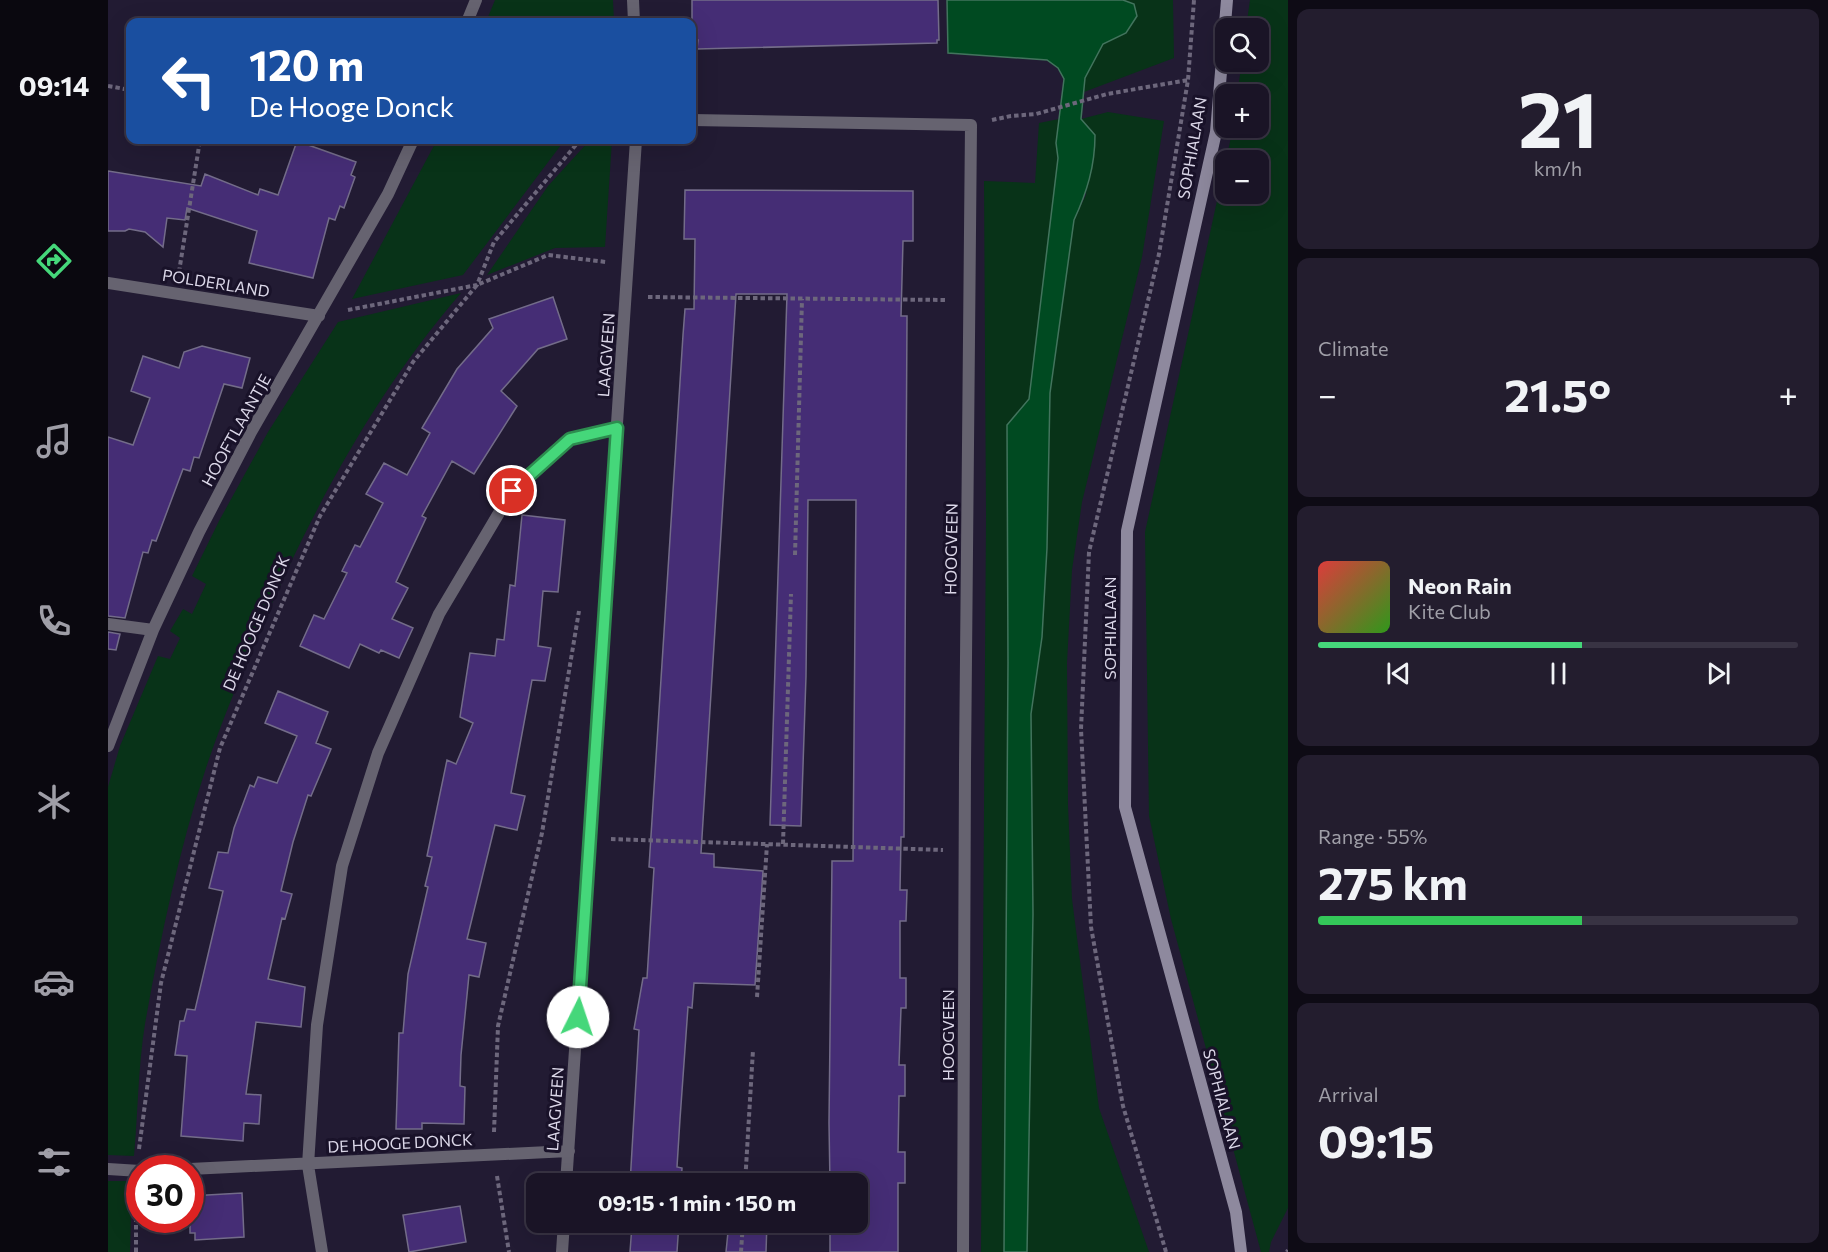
<!DOCTYPE html>
<html lang="en">
<head>
<meta charset="utf-8">
<style>
	body { margin:0; font-family:Commissioner,sans-serif; background:#231d2e; color:#f1f3f6; height:100vh; display:flex; flex-direction:column; font-size:22px; white-space:nowrap }
	* { box-sizing:border-box; margin:0 }
	p { font-size:20px; color:#9f9ea7 }
	.icon { flex:none; width:33px; height:33px; fill:none; stroke:currentColor; stroke-width:2; stroke-linecap:round; stroke-linejoin:round }
	.map { position:relative; flex:1; overflow:hidden }
	.details { display:flex; flex-direction:column; gap:9px; padding:9px; background:#0e0b15; width:540px }
	.details>* { flex:none }
	.top-card { position:absolute; left:18px; top:18px; width:570px; height:126px; border-radius:12px; box-shadow:0 6px 24px #0002,0 0 0 2px #383343; background:#1a4fa0; color:#fff; overflow:hidden }
	.controls { position:absolute; left:1107px; top:18px; display:grid; gap:12px }
	.controls a { display:grid; place-items:center; width:54px; height:54px; border-radius:12px; background:#1a1426; box-shadow:0 6px 24px #0002,0 0 0 2px #383343; font-size:30px }
	.speed { position:absolute; left:18px; top:1155px; display:flex; gap:12px; font-size:30px; font-weight:700; text-align:center }
	.speed>* { display:grid; place-content:center; width:78px; height:78px; border-radius:50%; background:#1a1426; box-shadow:0 6px 24px #0002,0 0 0 2px #383343; line-height:1 }
	.speed .limit { border:9px solid #d22; background:#fff; color:#111 }
	.pin { position:absolute; display:grid; place-items:center; width:51px; height:51px; color:#fff; margin:-26px; border:3px solid #fff; border-radius:50%; box-shadow:0 2px 6px #0007 }
	.me { position:absolute; width:66px; margin:-33px; rotate:4deg; stroke-linejoin:round; filter:drop-shadow(0 0 4px #0008) }
	.turn { display:flex; align-items:center; gap:21px; height:126px; padding:0 24px; font-size:27px }
	.turn .icon { width:78px; height:78px; stroke-width:2.5 }
	.turn b { display:block; font-size:42px; line-height:51px }
	.big { font-size:45px; font-weight:700; line-height:1.1 }
	.details .tile { flex:1; display:flex; flex-direction:column; justify-content:center; gap:9px; min-width:0; padding:0 21px; border-radius:12px; background:#231d2e }
	.details .dial { align-items:center; gap:0 }
	.dial b { font-size:78px; line-height:1 }
	.song { display:flex; align-items:center; gap:18px }
	.cover { width:72px; height:72px; border-radius:9px; background:linear-gradient(135deg,hsl(0 70% 55%),hsl(110 70% 35%)) }
	.played { height:6px; border-radius:3px; background:linear-gradient(90deg,#45d77a 55%,#383343 55%) }
	.keys { display:flex; justify-content:space-around; direction:ltr }
	.heat { display:flex; justify-content:space-between; align-items:center; font-size:33px; direction:ltr }
	.charge { height:9px; border-radius:4px; background:linear-gradient(90deg,#34c759 55%,#383343 0) }
	.trip { position:absolute; left:418px; top:1173px; width:342px; height:60px; border-radius:12px; background:#1a1426; box-shadow:0 6px 24px #0002,0 0 0 2px #383343; font-weight:700; line-height:60px; text-align:center }
	main { display:flex; flex:1; min-height:0 }
	.tab-bar { display:flex; flex-direction:column; width:108px; justify-content:space-around; align-items:center; background:#0a080f; color:#9f9ea7 }
	.tab-bar .icon { width:42px; height:42px }
	.tab-bar .current { color:#45d77a }
	.tab-bar b { font-size:27px; color:#f1f3f6 }
	.map>svg:first-child { display:block }
	.green { fill:#083318 }
	.water { fill:#004a21; stroke:#42745d; stroke-width:1.5 }
	.building { fill:#452d75; stroke:#736c89; stroke-width:1.5 }
	.lines { fill:none; stroke-linecap:round; stroke-linejoin:round }
	.path { stroke:#6d677c; stroke-width:4; stroke-dasharray:4.5 3; stroke-linecap:butt }
	.street { stroke:#666370; stroke-width:12 }
	.secondary { stroke:#8e899e; stroke-width:12 }
	.route-casing { stroke:#2d8c4f; stroke-width:15 }
	.route { stroke:#45d77a; stroke-width:10 }
	.labels { text-anchor:middle; stroke-width:6; stroke-linejoin:round; paint-order:stroke }
	.street-label { font-size:16px; fill:#dbd7e8; stroke:#191229 }
</style>
</head>
<body>
<main>
<nav class="tab-bar">
<b>09:14</b>
<svg class="icon current" aria-label="directions" viewBox="0 0 24 24"><path d="M12 3l9 9-9 9-9-9zM9 14v-3h6M13 9l2 2-2 2"/></svg>
<svg class="icon" aria-label="music" viewBox="0 0 24 24"><path d="M9 18V5l10-2v13"/><circle cx="6" cy="18" r="3"/><circle cx="16" cy="16" r="3"/></svg>
<svg class="icon" aria-label="phone" viewBox="0 0 24 24"><path d="M5 4h4l2 5-3 2q2 4 5 5l2-3 5 2v4C11 20 4 13 5 4z"/></svg>
<svg class="icon" aria-label="climate" viewBox="0 0 24 24"><path d="M12 3v18M4 7l16 10M4 17L20 7"/></svg>
<svg class="icon" aria-label="car" viewBox="0 0 24 24"><path d="M5 17H2v-5l4-1 3-4h7l3 4 3 1v5h-3M9 17h6M6 11h13"/><circle cx="7" cy="17" r="2"/><circle cx="17" cy="17" r="2"/></svg>
<svg class="icon" aria-label="filters" viewBox="0 0 24 24"><path d="M4 7h16M4 17h16"/><circle cx="9" cy="7" r="2"/><circle cx="15" cy="17" r="2"/></svg>
</nav>
<div class="map">
<svg width="1180" height="1252" viewBox="0 0 1180 1252">
	<rect width="100%" height="100%" fill="#221b33"/>
	<path class="green" d="M387,0H505L506,22H378Z
		M1015,0H1065L1066,58L976,92L977,78L995,44L1018,33Z
		M1142,0H1180V1208L1163,1242L1161,1252H1153L1063,919L1041,816L1037,532L1117,164L1118,194H1150V160H1118L1125,128H1150V94H1129L1134,62H1150V28H1138Z
		M1000,112L1056,121L1034,257L974,502L964,570L959,663L960,805L964,899L991,1108L1041,1252H919L925,914L923,714L934,637L939,548L942,393L966,220L978,195L981,127L973,119Z
		M951,119L948,143L950,158L921,399L899,425L900,662L896,1252H873L878,516L876,181L927,183L931,123Z
		M329,140H459L453,145L355,275L244,299Z
		M482,140H504L497,247L447,248L379,275L440,186Z
		M353,293C269,390 208,503 157,619C136,668 115,717 98,768C71,849 52,940 37,1024C30,1067 30,1113 26,1156L0,1155V787L12,746L50,656L62,659L72,638L62,631L75,609L84,614L98,584L84,576L111,521L160,432L230,322Z
		M0,1181H24L22,1252H0Z"/>
	<path class="water" d="M839,0H1015L1026,4L1029,16L1018,33L995,44L977,78L973,119L987,135C987,166 979,192 966,220L942,393L939,548L934,637L923,714L925,914L919,1252H896L900,662L899,425L921,399L950,158L948,143L956,79L950,68L939,60L840,53Z"/>
	<path class="building" d="M584,0H830L831,40H829V43L589,49L590,40H584Z
		M189,141L248,162L243,175L247,177L236,208L232,206L227,220L221,218L205,278L141,263L149,231L79,208L77,220L59,218L55,247L37,232L21,229L17,231H0V171L93,186L97,174L150,195L152,189L170,195Z
		M577,190L805,191V241H795L793,316H799L796,837H793L792,890H799L798,921H792V978H798V1008H793L791,1065H797V1096H791L790,1152H797V1183H790V1252H722V1222H750V1184H722L721,1123L724,861H745L748,500H700L698,676L693,826L662,825L679,294H628L593,853L606,854V867L655,871L647,985L586,983L584,1008L580,1007L572,1119L569,1167L574,1168L573,1184H522L531,1030L526,1029L535,978H539L546,868L541,867L575,335L577,309H586L587,239H576Z
		M445,297L459,339L430,349L393,391L409,406L366,474L344,461L314,516L318,518L288,582L300,588L284,619L305,628L291,658L273,650L271,653L252,644L241,668L192,646L206,615L216,619L239,573L234,571L247,545L252,547L275,503L258,494L276,463L299,475L322,433L314,428L349,369L385,328L381,319Z
		M94,346L142,358L134,388L116,384L91,458L86,457L82,471L75,469L48,541L44,540L40,553L35,552L17,618L0,616V437L25,445L42,398L23,391L35,356L71,368L76,352Z
		M414,515L457,520L450,592L435,591L430,646L443,648L437,681L424,680L403,793L417,796L409,830L387,825L359,939L378,943L371,977L361,975L353,1055L352,1086L357,1087L356,1124L314,1123V1129H288L291,1033H295L300,974L320,887L317,886L324,857L319,856L339,760L348,764L365,723L352,717L362,653L387,656L389,639L396,640L402,585L407,586Z
		M0,632L12,634L8,650L0,649Z
		M170,691L220,712L208,743L223,749L203,796L200,795L185,842L173,891L184,894L177,919L174,918L160,979L197,987L193,1027L148,1022L138,1094L153,1095L151,1124L136,1123L135,1141L73,1136L79,1056L67,1055L72,1021H76L79,1009L87,1010L115,891L101,888L110,852L120,853L126,828L142,785L146,787L150,777L169,783L189,736L157,723Z
		M134,1193L136,1237L87,1240V1233H82V1196Z
		M352,1206L358,1242L301,1252L295,1215Z
		M519,1222H571L569,1252H522L524,1225L519,1224Z
		M621,1222H659L658,1252H618Z"/>
	<g class="lines">
		<path class="path" d="M0,86L22,90
			M884,120L903,116L928,114L999,94L1080,80
			M71,272L92,140
			M540,297L838,300
			M240,310L369,285L386,242L472,140
			M687,555L694,299
			M503,839L835,850
			M675,844L683,594
			M649,997L659,844
			M386,1132L390,1026L434,833L471,611
			M31,1149L53,983L112,748L212,516L305,362L369,285L440,255L498,262
			M389,1176L401,1252
			M637,1184L645,1050
			M28,1252V1192
			M633,1252L635,1222
			M1058,1252L1015,1106L983,927L973,729L981,552L1051,254L1080,80L1086,0
			M1179,1252L1180,1250"/>
		<path class="street" d="M525,0L526,22
			M359,22L368,0
			M584,120L863,125L857,765L855,1252
			M0,283L211,316
			M0,624L45,630
			M0,746L45,630L91,532L143,432L280,194L305,140
			M0,1169L32,1171
			M82,1169L461,1151
			M458,1184L528,140
			M214,1252L200,1165L209,1025L234,866L270,753L331,614L404,491L462,439L509,428
			M454,1252L456,1222"/>
		<path class="secondary" d="M1119,0L1108,132L1019,531L1017,807L1128,1212L1133,1252"/>
	</g>
	<g class="lines">
		<g class="route-casing">
			<path id="route" d="M404,491L462,439L509,428L470,1017"/>
		</g>
		<use href="#route" class="route"/>
	</g>
	<g class="labels">
		<g class="street-label">
			<text transform="translate(1084 148) rotate(-80)" y="6">SOPHIALAAN</text>
			<text transform="translate(108 283) rotate(9)" y="6">POLDERLAND</text>
			<text transform="translate(498 355) rotate(-86)" y="6">LAAGVEEN</text>
			<text transform="translate(128 430) rotate(-61)" y="6">HOOFTLAANTJE</text>
			<text transform="translate(843 549) rotate(-89)" y="6">HOOGVEEN</text>
			<text transform="translate(148 623) rotate(-67)" y="6">DE HOOGE DONCK</text>
			<text transform="translate(1002 628) rotate(-90)" y="6">SOPHIALAAN</text>
			<text transform="translate(840 1035) rotate(-90)" y="6">HOOGVEEN</text>
			<text transform="translate(1114 1099) rotate(75)" y="6">SOPHIALAAN</text>
			<text transform="translate(447 1109) rotate(-86)" y="6">LAAGVEEN</text>
			<text transform="translate(292 1143) rotate(-3)" y="6">DE HOOGE DONCK</text>
		</g>
	</g>
</svg>
<div class="controls">
<a><svg class="icon" aria-label="search" viewBox="0 0 24 24"><circle cx="10" cy="10" r="6"/><path d="M15 15l6 6"/></svg></a>
<a>+</a>
<a>−</a>
</div>
<div class="speed"><div class="limit">30</div></div>
<div class="pin" style="left:404px;top:491px;background:#d93025"><svg class="icon" aria-label="arrive" viewBox="0 0 24 24"><path d="M6 21V4h12l-3 4 3 4H6"/></svg></div>
<svg class="me" style="left:470px;top:1017px" viewBox="-20 -20 40 40"><circle r="19" fill="#fff"/><path d="M0-13L10 11 0 6-10 11z" fill="#45d77a"/></svg>
<div class="trip">09:15 · 1 min · 150 m</div>
<div class="top-card">
<div class="turn"><svg class="icon" aria-label="left" viewBox="0 0 24 24"><path d="M17 20v-9H6M10 6l-5 5 5 5"/></svg><div><b>120 m</b>De Hooge Donck</div></div>
</div>
</div>
<section class="details">
<div class="tile dial"><b>21</b><p>km/h</p></div>
<div class="tile"><p>Climate</p>
<div class="heat"><a>−</a><b class="big">21.5°</b><a>+</a></div>
</div>
<div class="tile">
<div class="song"><i class="cover"></i><div><b>Neon Rain</b><p>Kite Club</p></div></div>
<div class="played"></div>
<div class="keys"><svg class="icon" aria-label="previous" viewBox="0 0 24 24"><path d="M18 5L8 12l10 7zM5 5v14"/></svg><svg class="icon" aria-label="pause" viewBox="0 0 24 24"><path d="M8 5v14M16 5v14"/></svg><svg class="icon" aria-label="next" viewBox="0 0 24 24"><path d="M6 5l10 7-10 7zM19 5v14"/></svg></div>
</div>
<div class="tile"><p>Range · 55%</p><b class="big">275 km</b><div class="charge"></div></div>
<div class="tile"><p>Arrival</p><b class="big">09:15</b></div>
</section>
</main>
</body>
</html>
